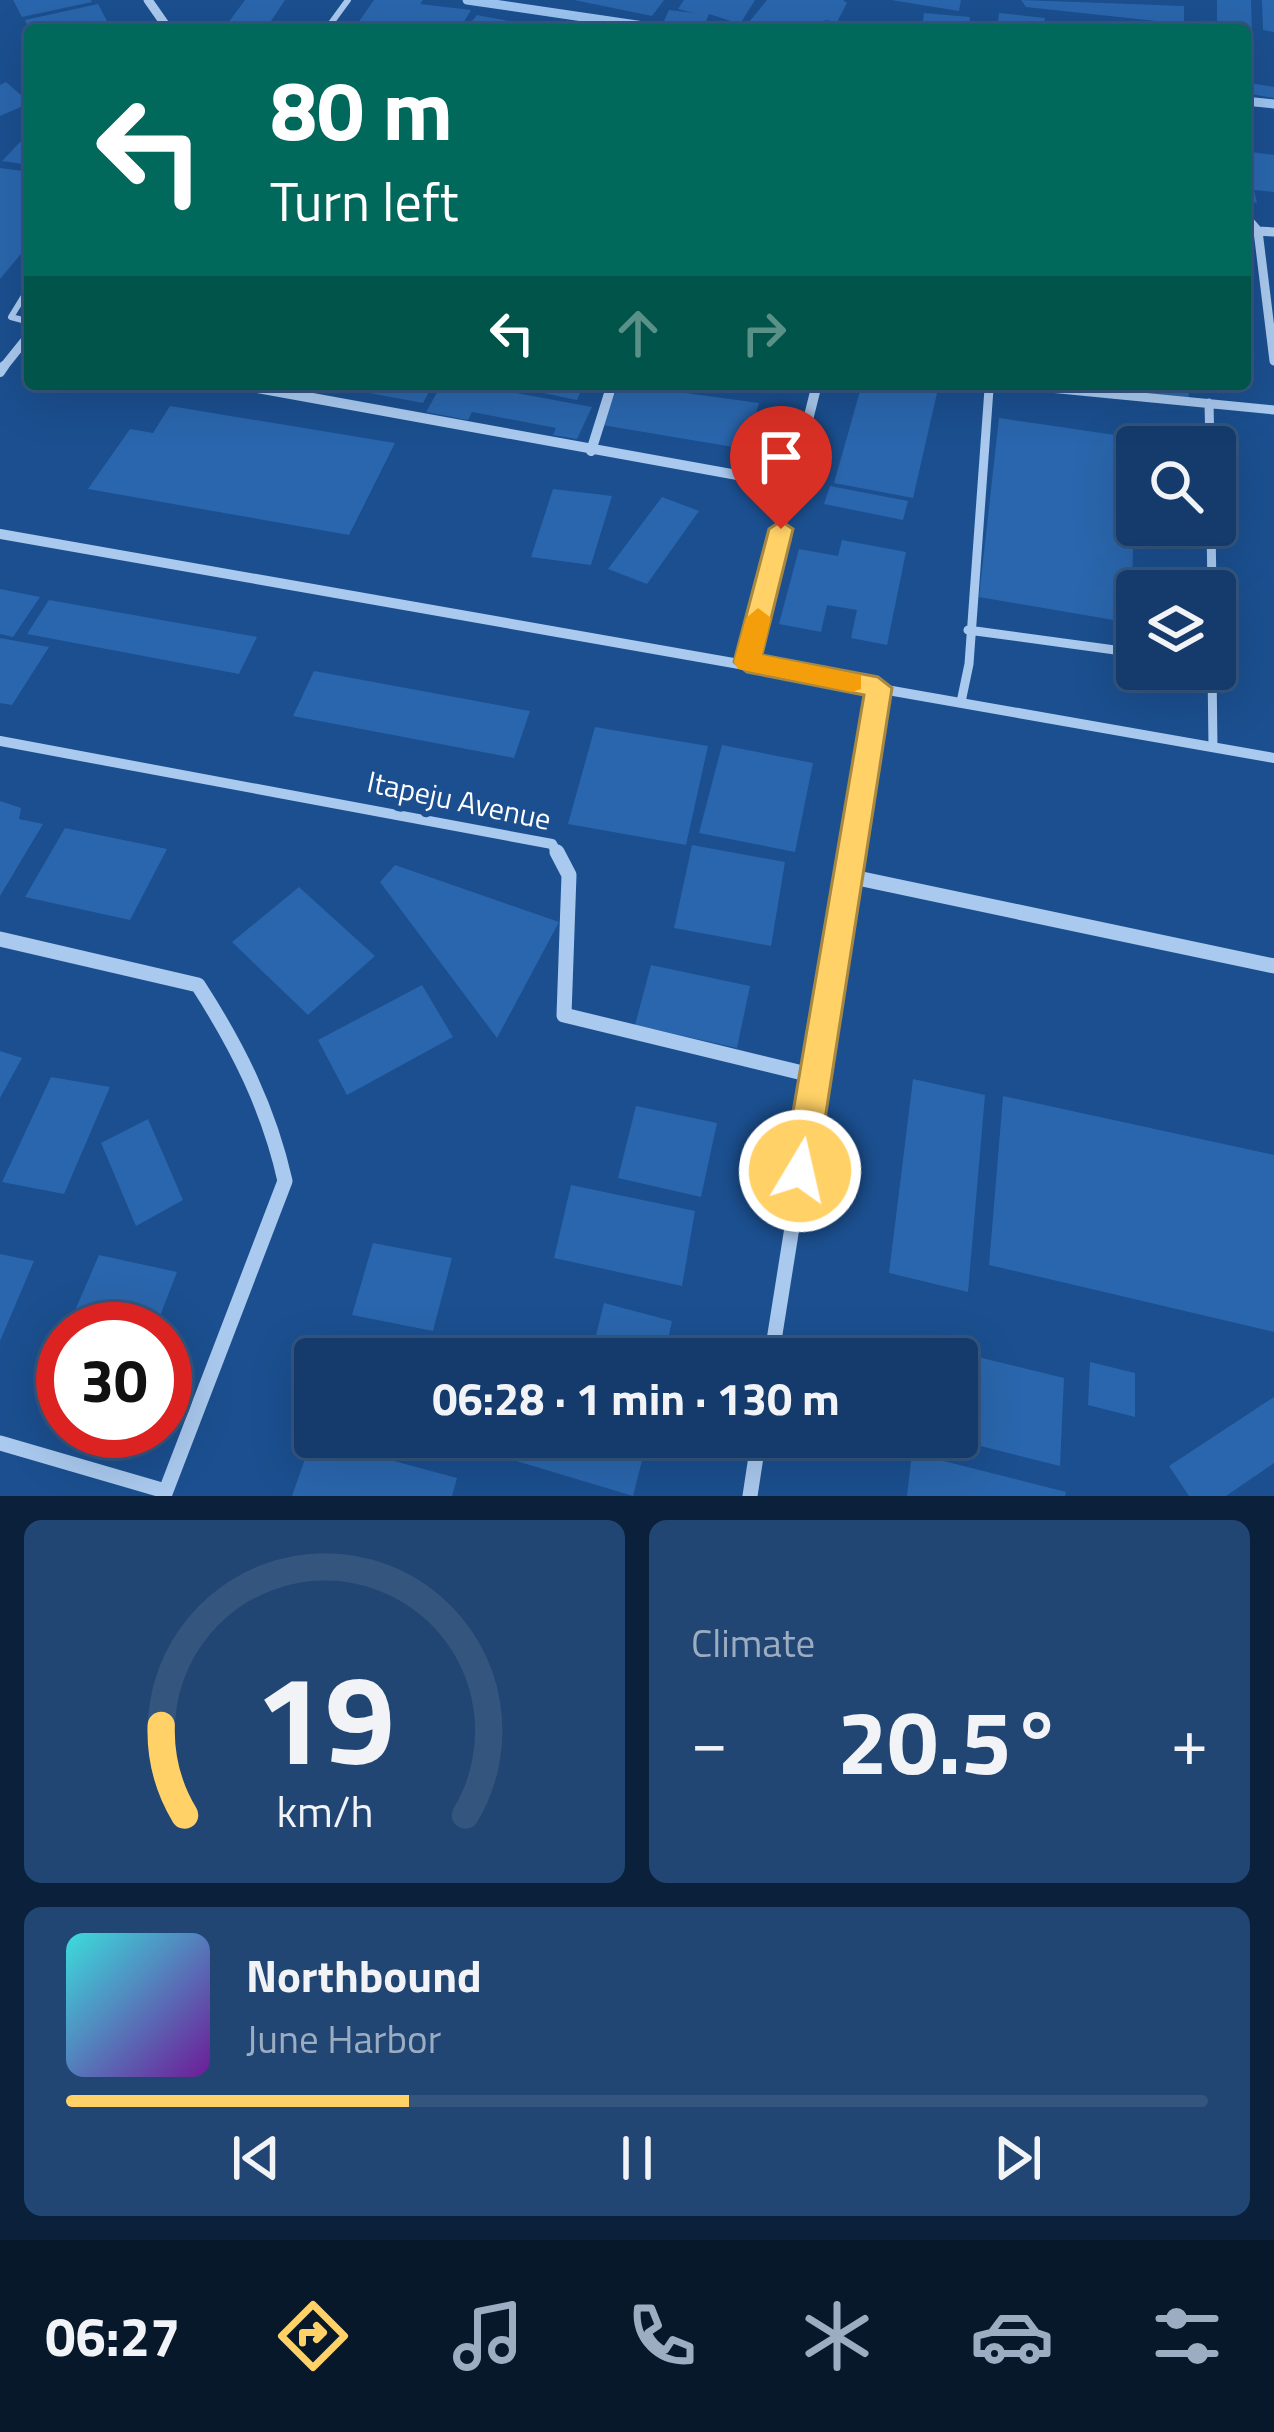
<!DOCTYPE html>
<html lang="en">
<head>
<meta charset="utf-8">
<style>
	body { margin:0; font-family:"Titillium Web",sans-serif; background:#214673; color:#f1f3f6; height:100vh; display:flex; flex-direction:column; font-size:45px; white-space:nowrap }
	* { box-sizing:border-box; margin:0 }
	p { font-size:39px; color:#9dadc1 }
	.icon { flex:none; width:66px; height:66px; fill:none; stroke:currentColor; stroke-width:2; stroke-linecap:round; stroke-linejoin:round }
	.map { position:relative; height:1496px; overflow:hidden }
	.panel { display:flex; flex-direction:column; gap:24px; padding:24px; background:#0b203b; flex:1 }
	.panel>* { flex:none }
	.guide { position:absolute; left:24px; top:24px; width:1227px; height:366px; border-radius:12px; box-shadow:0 12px 48px #0002,0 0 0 3px #33557e; background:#00695c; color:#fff; overflow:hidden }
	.buttons { position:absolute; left:1116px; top:426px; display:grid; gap:24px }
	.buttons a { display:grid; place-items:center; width:120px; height:120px; border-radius:12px; background:#143b6b; box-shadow:0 12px 48px #0002,0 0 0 3px #33557e; font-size:60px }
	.speed { position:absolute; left:36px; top:1302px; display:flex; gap:24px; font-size:60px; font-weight:700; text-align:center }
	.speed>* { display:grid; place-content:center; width:156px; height:156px; border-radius:50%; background:#143b6b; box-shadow:0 12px 48px #0002,0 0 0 3px #33557e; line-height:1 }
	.speed .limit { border:18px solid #d22; background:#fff; color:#111 }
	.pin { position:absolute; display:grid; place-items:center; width:102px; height:102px; color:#fff; margin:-123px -51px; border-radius:50% 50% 50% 0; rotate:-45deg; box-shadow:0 0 12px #0007 }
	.pin .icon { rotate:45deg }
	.me { position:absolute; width:132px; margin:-66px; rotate:9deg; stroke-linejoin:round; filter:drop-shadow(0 0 9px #0008) }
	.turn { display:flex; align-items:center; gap:42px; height:252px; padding:0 48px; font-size:54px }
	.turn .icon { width:156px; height:156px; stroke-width:2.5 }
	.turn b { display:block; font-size:84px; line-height:102px }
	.lanes { display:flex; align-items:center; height:114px; padding:0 48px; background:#0003; justify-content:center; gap:60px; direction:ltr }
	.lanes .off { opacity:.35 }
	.big { font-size:90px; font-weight:700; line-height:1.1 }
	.panel .tile { flex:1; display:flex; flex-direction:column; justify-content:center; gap:18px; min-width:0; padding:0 42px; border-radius:18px; background:#214673 }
	.panel .dial { align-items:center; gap:0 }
	.dial svg { height:312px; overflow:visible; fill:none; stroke:#33557e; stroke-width:7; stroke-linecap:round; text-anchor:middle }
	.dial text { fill:#f1f3f6; stroke:none }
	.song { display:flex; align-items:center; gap:36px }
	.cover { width:144px; height:144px; border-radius:18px; background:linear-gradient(135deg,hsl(180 70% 55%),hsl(280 70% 35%)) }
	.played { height:12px; border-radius:6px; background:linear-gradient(90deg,#ffd166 30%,#33557e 30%) }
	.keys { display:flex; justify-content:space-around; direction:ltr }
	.heat { display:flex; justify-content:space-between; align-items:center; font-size:66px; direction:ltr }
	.panel .tiles { flex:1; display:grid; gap:24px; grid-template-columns:1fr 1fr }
	.tile:last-child { grid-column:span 2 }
	.trip { position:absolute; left:294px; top:1338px; width:684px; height:120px; border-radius:12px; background:#143b6b; box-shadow:0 12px 48px #0002,0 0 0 3px #33557e; font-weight:700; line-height:120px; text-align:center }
	.tabs { display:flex; height:192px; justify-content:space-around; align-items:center; background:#08182b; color:#9dadc1 }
	.tabs .icon { width:84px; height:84px }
	.tabs .selected { color:#ffd166 }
	.tabs b { font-size:54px; color:#f1f3f6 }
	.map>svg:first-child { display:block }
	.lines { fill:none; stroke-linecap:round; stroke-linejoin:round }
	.stream { stroke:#9cc4f0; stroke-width:9 }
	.building { fill:#2a66ad }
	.lane-far1 { stroke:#a9c9ee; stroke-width:6 }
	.lane { stroke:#a9c9ee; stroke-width:9 }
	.street-far2 { stroke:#a9c9ee; stroke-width:9 }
	.street-far1 { stroke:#a9c9ee; stroke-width:10 }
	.street { stroke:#a9c9ee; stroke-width:15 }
	.route { fill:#ffd166; stroke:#a68842; stroke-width:3 }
	.slow { fill:#f59e0b }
	.labels { text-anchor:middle; stroke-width:12; stroke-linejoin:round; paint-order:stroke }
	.street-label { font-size:30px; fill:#fff; stroke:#1b4f8f }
</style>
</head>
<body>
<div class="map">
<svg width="1274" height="1496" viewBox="0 0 1274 1496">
	<rect width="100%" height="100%" fill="#1b4f8f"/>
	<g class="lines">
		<path class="stream" d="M467,0L671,30
			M1245,101L1274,104"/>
	</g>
	<path class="building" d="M13,0H91L92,2L22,17Z
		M245,0H285L267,27L228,23Z
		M374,0H423L420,4L471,10L459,30L403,25L400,30H353Z
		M574,0H664L652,16Z
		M684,0H755L740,24L709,14L704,26L664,21L669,10L694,13L678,9Z
		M767,0H843L847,3L837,22L825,20L822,26L749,22Z
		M891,0H961L959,11Z
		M1021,0L1184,6V24L1026,7Z
		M1217,0H1251L1252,32L1217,28Z
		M1262,0H1274V32L1263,30Z
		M98,4L108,23L30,30L25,20Z
		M924,13L970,17L968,30H922Z
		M999,13L1045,18L1043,30H997Z
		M477,15L546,28L545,30H465Z
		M6,82L30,103L0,116V85Z
		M1245,82L1274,87V98L1245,93Z
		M21,141L30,142V165L2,161Z
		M1251,152L1274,155V192L1254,190L1257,203L1245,199V162L1252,163Z
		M0,168L30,172V243L0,279Z
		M321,384H433L423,403Z
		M442,384H467L592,407L577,439L553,435L556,428L472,412L468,420L426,412Z
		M501,384H584L577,400Z
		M619,384L759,403L745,449L602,425Z
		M862,384L937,393L913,498L834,483Z
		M1082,384H1188L1189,400L1082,387Z
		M170,406L395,443L349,535L88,489L130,429L153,433Z
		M999,418L1136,438L1131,623L979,597Z
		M830,486L908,501L903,520L824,504Z
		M553,489L612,496L591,565L531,557Z
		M662,497L699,511L647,584L608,569Z
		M842,540L906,552L887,645L851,638L857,610L827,605L821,632L779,624L799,549L838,556Z
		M0,589L40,597L13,637L0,634Z
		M49,600L257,637L239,674L27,634Z
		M0,638L49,647L12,705L0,703Z
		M314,671L530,711L514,758L293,716Z
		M595,727L708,746L686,845L568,824Z
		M722,745L813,763L795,852L699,833Z
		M0,801L21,808L19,819L43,824L0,896Z
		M65,828L167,849L130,920L25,897Z
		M692,845L785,862L771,946L674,928Z
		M395,865L559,922L497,1038L380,882Z
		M299,887L375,956L308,1015L232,942Z
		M651,965L750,986L737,1048L635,1025Z
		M422,985L453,1037L347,1095L318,1040Z
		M0,1051L22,1058L0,1098Z
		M51,1077L110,1087L64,1194L2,1182Z
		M913,1079L985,1095L968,1292L889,1273Z
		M1003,1096L1274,1155V1332L989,1265Z
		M636,1106L717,1123L701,1197L618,1178Z
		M148,1119L183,1200L136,1226L101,1143Z
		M571,1185L695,1211L682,1286L554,1258Z
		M373,1243L452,1258L433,1331L352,1315Z
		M0,1254L34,1261L0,1341Z
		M99,1255L177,1272L155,1329H67Z
		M604,1303L672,1321L664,1359H590Z
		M350,1338L421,1358L420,1359H342Z
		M63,1339V1383L46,1379Z
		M916,1342L1064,1378L1060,1466L957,1440V1359H914Z
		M1090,1362L1135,1373V1417L1088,1405Z
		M1274,1397V1463L1226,1496H1189L1169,1466Z
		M495,1437H648L633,1496L490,1453Z
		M312,1439L457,1478L452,1496H292Z
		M912,1453L1066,1492L1065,1496H907Z"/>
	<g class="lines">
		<path class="lane-far1" d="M326,30L348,0
			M30,286L11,317L30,322"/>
		<path class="lane" d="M1009,384L1274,410
			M1209,403L1210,447
			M1211,525L1212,591
			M968,630L1137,653
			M1212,669L1213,747
			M961,702L969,664L989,389L1002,384"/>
		<path class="street-far2" d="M148,0L169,30
			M1245,216L1258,231L1274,232
			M1258,231L1274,361
			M2,369L30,334"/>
		<path class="street-far1" d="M0,372L4,366
			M235,384L792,485
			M591,451L612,384
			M0,534L1274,758
			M747,662L817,384
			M0,741L552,844L558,855
			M851,855L878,688"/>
		<path class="street" d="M557,852L569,875L564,1015L815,1076
			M848,876L1274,966
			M0,939L198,985C238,1047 269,1109 285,1181L164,1496
			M771,1359L852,852
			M0,1443L165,1491
			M750,1496L759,1437"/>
	</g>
	<path class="route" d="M781,521L793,529L762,655L878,677L892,688L817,1171L812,1182L800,1187L788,1182L783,1171L864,695L747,672L734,662L769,529Z"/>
	<path class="slow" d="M758,608L771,618L762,655L861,675V689L852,692L738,669L734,662L746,618Z"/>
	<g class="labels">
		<g class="street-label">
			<text transform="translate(459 801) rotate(12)" y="10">Itapeju Avenue</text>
		</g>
	</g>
</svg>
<div class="buttons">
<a><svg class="icon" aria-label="search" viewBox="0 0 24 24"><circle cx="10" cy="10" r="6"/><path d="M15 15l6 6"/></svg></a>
<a><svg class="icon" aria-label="layers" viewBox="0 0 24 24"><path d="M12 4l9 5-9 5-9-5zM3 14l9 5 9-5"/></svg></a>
</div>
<div class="speed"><div class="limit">30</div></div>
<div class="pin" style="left:781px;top:529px;background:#d93025"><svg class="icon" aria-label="arrive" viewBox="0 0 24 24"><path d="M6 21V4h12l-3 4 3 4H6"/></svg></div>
<svg class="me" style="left:800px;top:1171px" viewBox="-20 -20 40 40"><circle r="17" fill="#ffd166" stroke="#fff" stroke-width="3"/><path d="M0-11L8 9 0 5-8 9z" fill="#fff"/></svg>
<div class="trip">06:28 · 1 min · 130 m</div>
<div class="guide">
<div class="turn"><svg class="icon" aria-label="left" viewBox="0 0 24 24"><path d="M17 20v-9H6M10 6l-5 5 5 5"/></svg><div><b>80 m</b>Turn left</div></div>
<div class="lanes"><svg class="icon" aria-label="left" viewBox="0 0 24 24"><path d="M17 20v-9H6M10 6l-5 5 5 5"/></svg><svg class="icon off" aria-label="ahead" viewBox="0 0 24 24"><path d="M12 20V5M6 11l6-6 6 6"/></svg><svg class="icon off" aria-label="right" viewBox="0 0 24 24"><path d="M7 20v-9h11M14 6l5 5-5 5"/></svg></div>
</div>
</div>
<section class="panel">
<div class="tiles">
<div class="tile dial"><svg viewBox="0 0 100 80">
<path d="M14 69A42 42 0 1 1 86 69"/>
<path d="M14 69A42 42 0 0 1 8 46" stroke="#ffd166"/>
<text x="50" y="56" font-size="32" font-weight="700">19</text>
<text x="50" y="72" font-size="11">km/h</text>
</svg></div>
<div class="tile"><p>Climate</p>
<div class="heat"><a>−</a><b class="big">20.5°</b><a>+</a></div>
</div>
<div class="tile">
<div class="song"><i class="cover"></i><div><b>Northbound</b><p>June Harbor</p></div></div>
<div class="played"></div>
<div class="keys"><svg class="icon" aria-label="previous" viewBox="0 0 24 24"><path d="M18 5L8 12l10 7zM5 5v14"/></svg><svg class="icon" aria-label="pause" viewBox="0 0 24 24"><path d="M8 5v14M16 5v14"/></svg><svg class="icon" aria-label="next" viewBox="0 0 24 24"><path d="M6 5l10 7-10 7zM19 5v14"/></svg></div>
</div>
</div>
</section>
<nav class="tabs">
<b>06:27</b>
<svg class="icon selected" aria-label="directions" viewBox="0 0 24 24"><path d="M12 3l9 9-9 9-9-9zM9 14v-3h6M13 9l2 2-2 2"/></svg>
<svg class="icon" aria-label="music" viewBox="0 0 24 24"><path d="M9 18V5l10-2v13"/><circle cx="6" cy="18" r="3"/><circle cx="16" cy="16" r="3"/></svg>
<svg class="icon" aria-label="phone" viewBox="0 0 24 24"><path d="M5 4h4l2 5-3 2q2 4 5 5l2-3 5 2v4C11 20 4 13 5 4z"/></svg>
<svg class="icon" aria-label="climate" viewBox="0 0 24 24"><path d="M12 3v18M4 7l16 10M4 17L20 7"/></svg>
<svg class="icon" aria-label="car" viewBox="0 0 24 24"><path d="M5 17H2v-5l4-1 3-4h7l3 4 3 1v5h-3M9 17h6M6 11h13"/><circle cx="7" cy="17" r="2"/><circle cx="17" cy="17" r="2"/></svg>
<svg class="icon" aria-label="filters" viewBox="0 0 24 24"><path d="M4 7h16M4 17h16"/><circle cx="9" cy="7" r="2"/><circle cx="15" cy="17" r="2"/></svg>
</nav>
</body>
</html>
